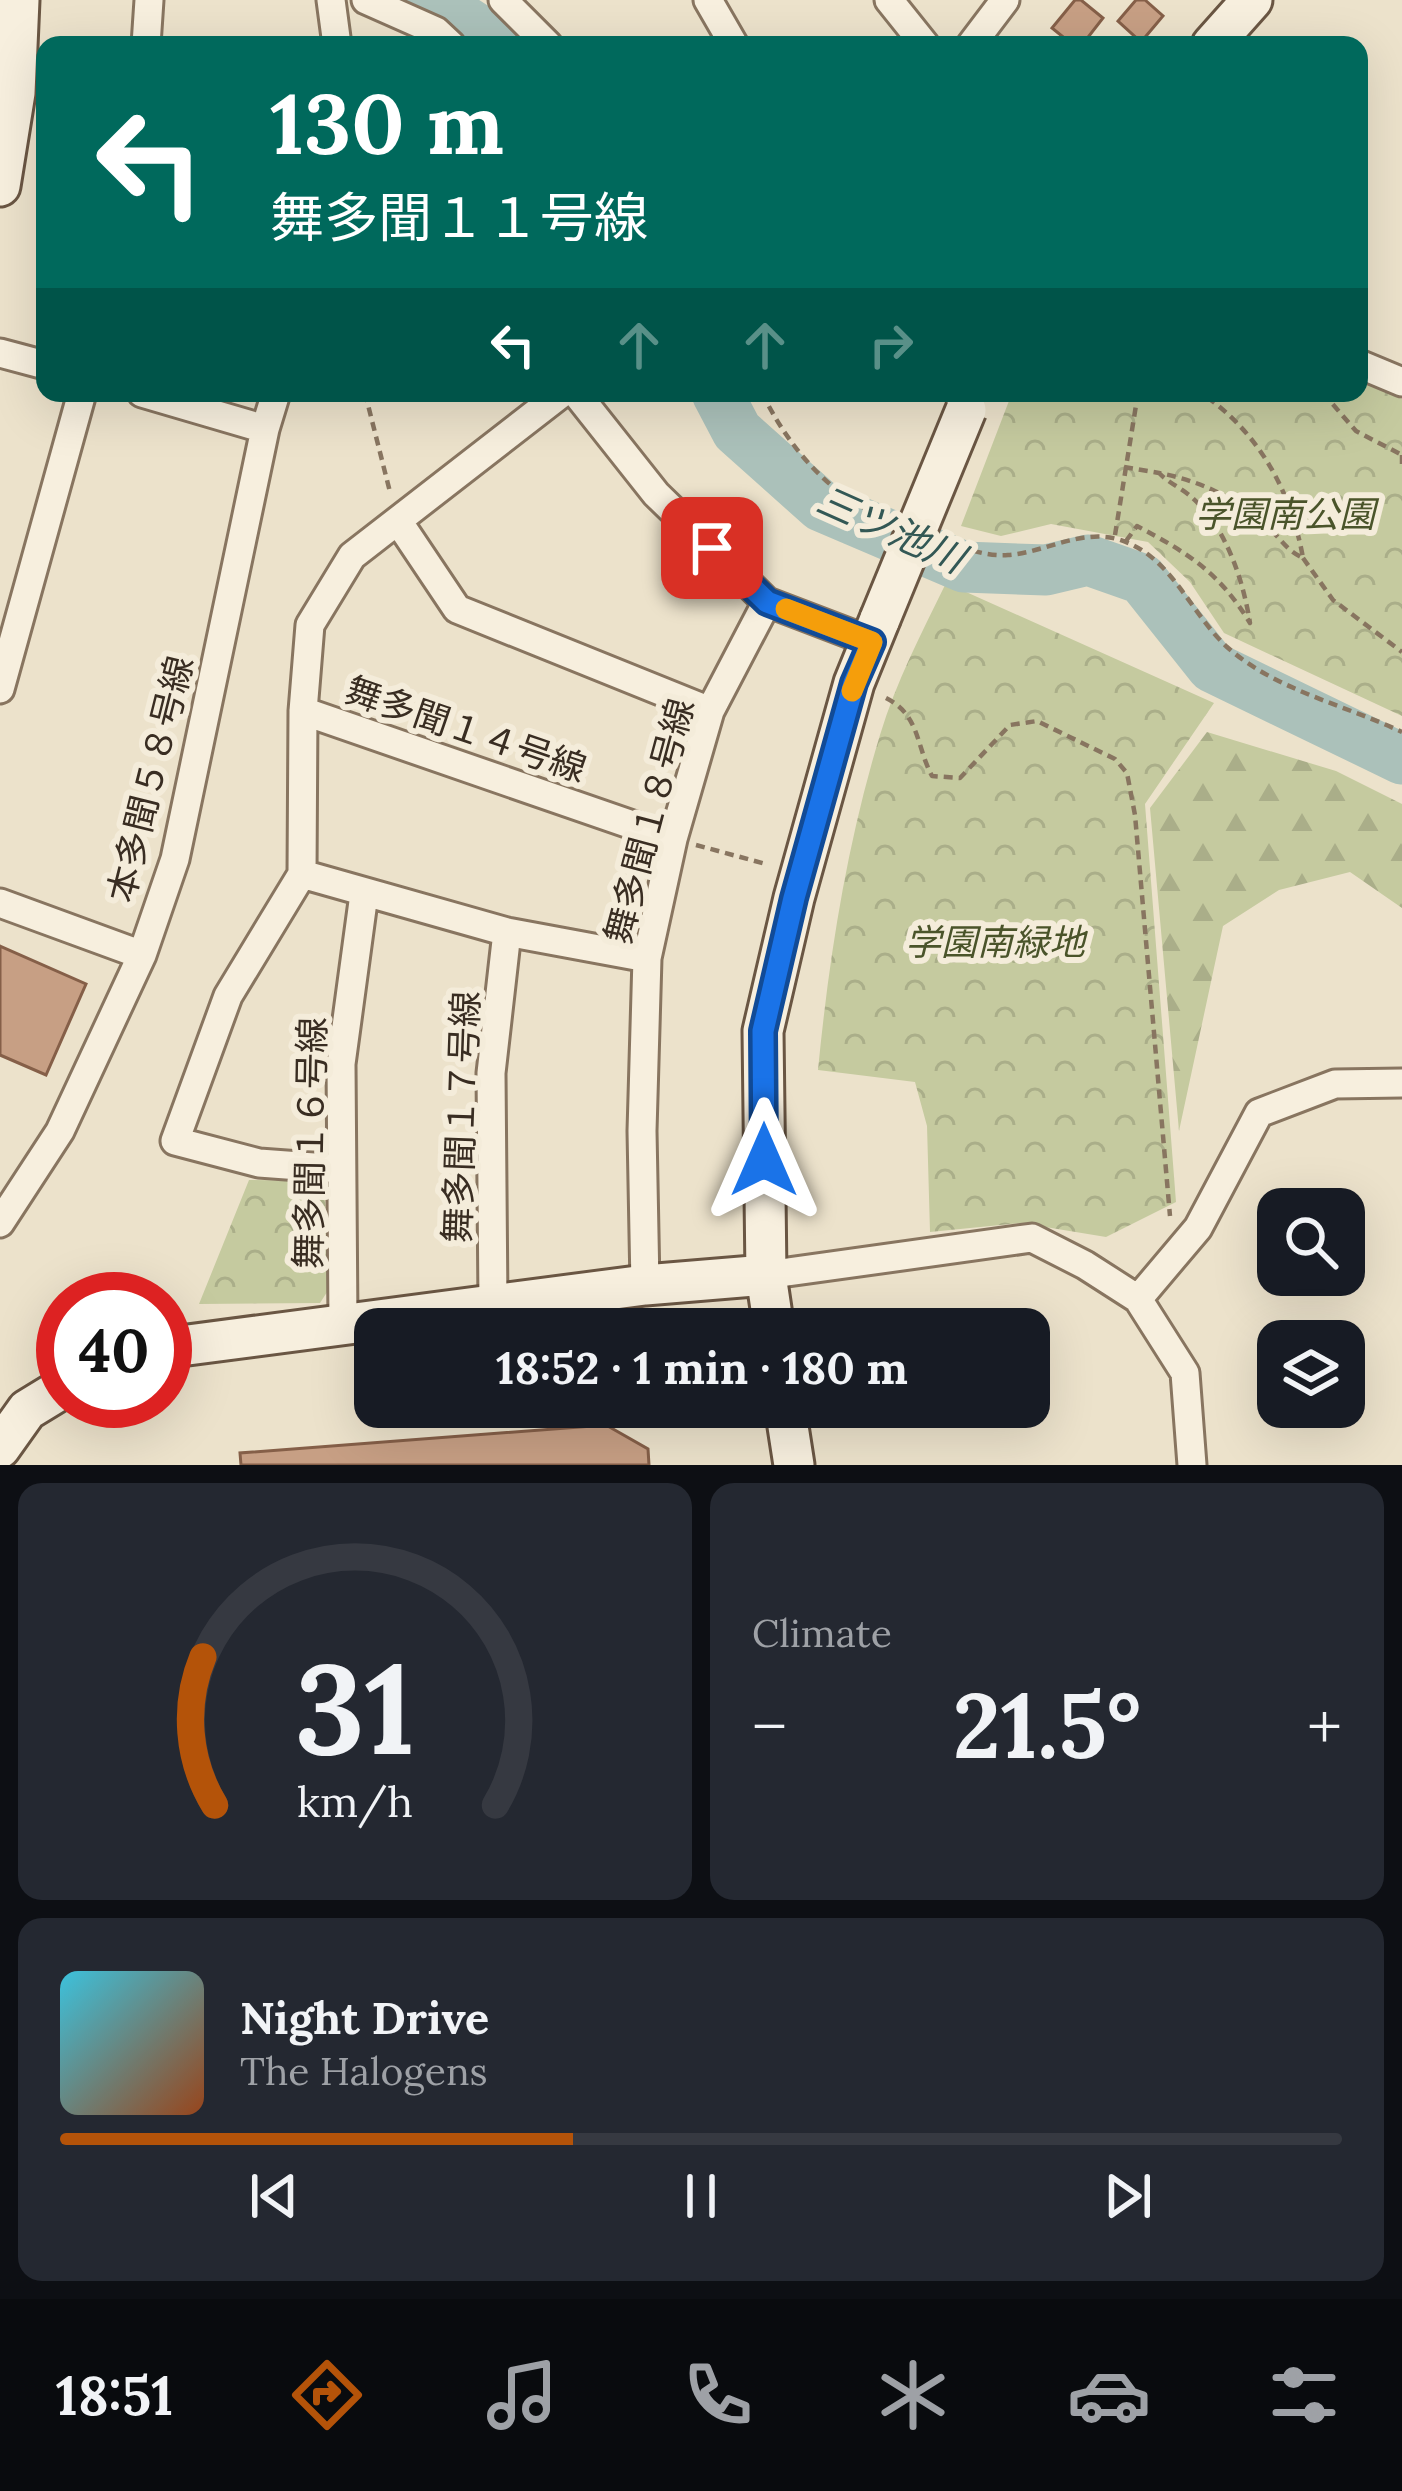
<!DOCTYPE html>
<html lang="en">
<head>
<meta charset="utf-8">
<style>
	body { margin:0; font-family:Lora,"Noto Sans JP",serif; background:#242831; color:#f1f3f6; height:100vh; display:flex; flex-direction:column; font-size:45px; white-space:nowrap }
	* { box-sizing:border-box; margin:0 }
	p { font-size:39px; color:#9ea1a6 }
	.icon { flex:none; width:66px; height:66px; fill:none; stroke:currentColor; stroke-width:2; stroke-linecap:round; stroke-linejoin:round }
	.map { position:relative; height:1465px; overflow:hidden }
	.sheet { display:flex; flex-direction:column; gap:18px; padding:18px; background:#0d0f14; flex:1 }
	.sheet>* { flex:none }
	.hud { position:absolute; left:36px; top:36px; width:1332px; height:366px; border-radius:24px; box-shadow:0 12px 48px #0002; background:#00695c; color:#fff; overflow:hidden }
	.controls { position:absolute; left:1257px; top:1188px; display:grid; gap:24px }
	.controls a { display:grid; place-items:center; width:108px; height:108px; border-radius:24px; background:#171b24; box-shadow:0 12px 48px #0002; font-size:60px }
	.speed { position:absolute; left:36px; top:1272px; display:flex; gap:24px; font-size:60px; font-weight:700; text-align:center }
	.speed>* { display:grid; place-content:center; width:156px; height:156px; border-radius:50%; background:#171b24; box-shadow:0 12px 48px #0002; line-height:1 }
	.speed .limit { border:18px solid #d22; background:#fff; color:#111 }
	.pin { position:absolute; display:grid; place-items:center; width:102px; height:102px; color:#fff; margin:-51px; border-radius:24px; box-shadow:0 6px 18px #0006 }
	.me { position:absolute; width:132px; margin:-66px; rotate:0deg; stroke-linejoin:round; filter:drop-shadow(0 0 9px #0008) }
	.turn { display:flex; align-items:center; gap:42px; height:252px; padding:0 36px; font-size:54px }
	.turn .icon { width:156px; height:156px; stroke-width:2.5 }
	.turn b { display:block; font-size:84px; line-height:102px }
	.lanes { display:flex; align-items:center; height:114px; padding:0 36px; background:#0003; justify-content:center; gap:60px; direction:ltr }
	.lanes .off { opacity:.35 }
	.big { font-size:90px; font-weight:700; line-height:1.1 }
	.sheet .widget { flex:1; display:flex; flex-direction:column; justify-content:center; gap:18px; min-width:0; padding:0 42px; border-radius:24px; background:#242831 }
	.sheet .dial { align-items:center; gap:0 }
	.dial svg { height:312px; overflow:visible; fill:none; stroke:#363941; stroke-width:7; stroke-linecap:round; text-anchor:middle }
	.dial text { fill:#f1f3f6; stroke:none }
	.song { display:flex; align-items:center; gap:36px }
	.cover { width:144px; height:144px; border-radius:18px; background:linear-gradient(135deg,hsl(190 70% 55%),hsl(20 70% 35%)) }
	.played { height:12px; border-radius:6px; background:linear-gradient(90deg,#b45309 40%,#363941 40%) }
	.keys { display:flex; justify-content:space-around; direction:ltr }
	.heat { display:flex; justify-content:space-between; align-items:center; font-size:66px; direction:ltr }
	.sheet .tiles { flex:1; display:grid; gap:18px; grid-template-columns:1fr 1fr }
	.widget:last-child { grid-column:span 2 }
	.trip { position:absolute; left:354px; top:1308px; width:696px; height:120px; border-radius:24px; background:#171b24; box-shadow:0 12px 48px #0002; font-weight:700; line-height:120px; text-align:center }
	.menu { display:flex; height:192px; justify-content:space-around; align-items:center; background:#090b0e; color:#9ea1a6 }
	.menu .icon { width:84px; height:84px }
	.menu .on { color:#b45309 }
	.menu b { font-size:54px; color:#f1f3f6 }
	.map>svg:first-child { display:block }
	.forest { fill:url(#forest-firs) }
	.park { fill:url(#park-crowns) }
	.lines { fill:none; stroke-linecap:round; stroke-linejoin:round }
	.river { stroke:#abc1ba; stroke-width:51 }
	.building { fill:#c79f84; stroke:#855f48; stroke-width:3 }
	.street-casing { stroke:#887560; stroke-width:33 }
	.secondary-casing { stroke:#6a5643; stroke-width:45 }
	.path { stroke:#887560; stroke-width:4.5; stroke-dasharray:9 6; stroke-linecap:butt }
	.street { stroke:#f7efde; stroke-width:27 }
	.secondary { stroke:#f7efde; stroke-width:39 }
	.secondary-bridge-casing { stroke:#6a5643; stroke-width:45; stroke-linecap:butt }
	.secondary-bridge { stroke:#f7efde; stroke-width:39 }
	.route-casing { stroke:#114b97; stroke-width:30 }
	.route { stroke:#1a73e8; stroke-width:21 }
	.slow { stroke:#f59e0b; stroke-width:21 }
	.labels { text-anchor:middle; stroke-width:12; stroke-linejoin:round; paint-order:stroke }
	.park-label { font-size:36px; font-style:italic; fill:#4a542a; stroke:#f4ecda }
	.street-label { font-size:36px; fill:#392d22; stroke:#f4ecda }
	.water-label { font-size:39px; font-style:italic; fill:#335855; stroke:#f4ecda }
</style>
</head>
<body>
<div class="map">
<svg width="1402" height="1465" viewBox="0 0 1402 1465">
	<defs>
		<pattern id="forest-firs" width="22" height="20" patternUnits="userSpaceOnUse" patternTransform="scale(3)"><rect width="22" height="20" fill="#c5ca9f"/><path d="M5 1l3.5 6h-7zM16 11l3.5 6h-7z" fill="#aaae89"/></pattern>
		<pattern id="park-crowns" width="20" height="18" patternUnits="userSpaceOnUse" patternTransform="scale(3)"><rect width="20" height="18" fill="#c5ca9f"/><path d="M2 6a3 3 0 1 1 6 0M12 15a3 3 0 1 1 6 0" fill="none" stroke="#aaae89"/></pattern>
	</defs>
	<rect width="100%" height="100%" fill="#ece2cb"/>
	<path class="forest" d="M1207,732L1336,771L1402,804V908L1350,872L1279,890L1223,926L1179,1131L1150,808Z"/>
	<path class="park" d="M1359,381L1402,399V716L1224,633L1190,582L1148,542L1051,524L1001,536L961,526L1012,393H1359Z
		M946,583L1214,703L1145,804L1176,1202L1106,1237L1021,1223L930,1232L927,1126L915,1082L818,1070C829,957 847,843 880,735C896,682 922,632 946,583Z
		M249,1180L324,1181L331,1286L320,1303L199,1304Z"/>
	<g class="lines">
		<path class="river" d="M432,0L502,45
			M717,393L737,431L821,506L964,567L1046,570L1088,560L1142,579L1212,667L1402,759"/>
	</g>
	<path class="building" d="M1075,0H1081L1103,18L1082,45H1073L1052,28Z
		M1136,0H1145L1163,16L1141,42L1118,21Z
		M0,946L86,984L46,1075L0,1055Z
		M606,1425L648,1449L649,1465H241L240,1453Z"/>
	<g class="lines">
		<g class="street-casing">
			<path id="street" d="M331,0L337,45
				M366,0L436,31L451,45
				M503,0L548,45
				M708,0L734,45
				M889,0L925,45
				M146,45L149,0
				M971,45L1005,0
				M0,353L45,365
				M1359,364L1402,382
				M142,393L265,429
				M576,393L656,494L767,602L872,642
				M398,521L457,609L710,711
				M0,689L82,393
				M303,711L673,839
				M302,874L507,932L647,958
				M0,903L142,955
				M341,1169L259,1163L175,1141L228,996L302,874L303,711L310,625L352,556L562,393
				M0,1223L60,1131L142,955L175,859L265,429L276,393
				M766,1275L1032,1238L1085,1265L1138,1299L1185,1373L1192,1465
				M645,1285L642,1131L647,958L673,839L710,711L767,602
				M1138,1299L1198,1228L1259,1113L1335,1084L1402,1083
				M493,1304L491,1073L507,932
				M343,1323L341,1064L364,894"/>
		</g>
		<g class="secondary-casing">
			<path id="secondary" d="M1212,45L1252,0
				M0,186L15,93L19,0
				M774,1329L766,1275L763,1031L794,898L854,683L880,619
				M165,1348L645,1285L766,1275
				M785,1407L794,1465
				M0,1448L27,1410L63,1388"/>
		</g>
		<path class="path" d="M365,393L390,492
			M762,393C788,446 829,496 884,517
			M1323,393L1356,431L1402,455
			M1402,455V469
			M1124,467L1159,473
			M1115,535L1138,393
			M945,540C964,548 986,557 1008,555C1043,553 1080,529 1117,539C1171,554 1189,612 1227,647C1275,690 1345,705 1402,732
			M1126,541L1137,526C1188,553 1219,572 1250,623C1243,579 1225,524 1189,495C1179,487 1169,483 1159,473C1201,481 1236,498 1268,527C1281,539 1287,551 1303,558C1291,491 1259,432 1201,393
			M1303,558L1333,600L1402,652
			M886,698C920,715 916,746 932,776L960,778L1010,725L1037,721L1115,759L1127,773L1135,815L1170,1216
			M696,845L766,864"/>
		<use href="#street" class="street"/>
		<use href="#secondary" class="secondary"/>
		<g class="secondary-bridge-casing">
			<path id="secondary-bridge" d="M880,619L966,410"/>
		</g>
		<use href="#secondary-bridge" class="secondary-bridge"/>
	</g>
	<g class="lines">
		<g class="route-casing">
			<path id="route" d="M712,548L767,602L872,642L854,683L794,898L763,1031L764,1160"/>
		</g>
		<use href="#route" class="route"/>
		<path class="slow" d="M786,609L872,642L852,691"/>
	</g>
	<g class="labels">
		<g class="park-label">
			<text x="1285" y="527">学園南公園</text>
			<text x="995" y="955">学園南緑地</text>
		</g>
		<g class="street-label">
			<text transform="translate(466 729) rotate(19)" y="13">舞多聞１４号線</text>
			<text transform="translate(150 779) rotate(-76)" y="13">本多聞５８号線</text>
			<text transform="translate(649 821) rotate(-75)" y="13">舞多聞１８号線</text>
			<text transform="translate(461 1117) rotate(-88)" y="13">舞多聞１７号線</text>
			<text transform="translate(310 1143) rotate(-89)" y="13">舞多聞１６号線</text>
		</g>
		<g class="water-label">
			<text transform="translate(891 529) rotate(24)" y="14">三ツ池川</text>
		</g>
	</g>
</svg>
<div class="controls">
<a><svg class="icon" aria-label="search" viewBox="0 0 24 24"><circle cx="10" cy="10" r="6"/><path d="M15 15l6 6"/></svg></a>
<a><svg class="icon" aria-label="layers" viewBox="0 0 24 24"><path d="M12 4l9 5-9 5-9-5zM3 14l9 5 9-5"/></svg></a>
</div>
<div class="speed"><div class="limit">40</div></div>
<div class="pin" style="left:712px;top:548px;background:#d93025"><svg class="icon" aria-label="arrive" viewBox="0 0 24 24"><path d="M6 21V4h12l-3 4 3 4H6"/></svg></div>
<svg class="me" style="left:764px;top:1160px" viewBox="-20 -20 40 40"><path d="M0-17L14 15 0 8-14 15z" fill="#1a73e8" stroke="#fff" stroke-width="4"/></svg>
<div class="trip">18:52 · 1 min · 180 m</div>
<div class="hud">
<div class="turn"><svg class="icon" aria-label="left" viewBox="0 0 24 24"><path d="M17 20v-9H6M10 6l-5 5 5 5"/></svg><div><b>130 m</b>舞多聞１１号線</div></div>
<div class="lanes"><svg class="icon" aria-label="left" viewBox="0 0 24 24"><path d="M17 20v-9H6M10 6l-5 5 5 5"/></svg><svg class="icon off" aria-label="ahead" viewBox="0 0 24 24"><path d="M12 20V5M6 11l6-6 6 6"/></svg><svg class="icon off" aria-label="ahead" viewBox="0 0 24 24"><path d="M12 20V5M6 11l6-6 6 6"/></svg><svg class="icon off" aria-label="right" viewBox="0 0 24 24"><path d="M7 20v-9h11M14 6l5 5-5 5"/></svg></div>
</div>
</div>
<section class="sheet">
<div class="tiles">
<div class="widget dial"><svg viewBox="0 0 100 80">
<path d="M14 69A42 42 0 1 1 86 69"/>
<path d="M14 69A42 42 0 0 1 11 31" stroke="#b45309"/>
<text x="50" y="56" font-size="32" font-weight="700">31</text>
<text x="50" y="72" font-size="11">km/h</text>
</svg></div>
<div class="widget"><p>Climate</p>
<div class="heat"><a>−</a><b class="big">21.5°</b><a>+</a></div>
</div>
<div class="widget">
<div class="song"><i class="cover"></i><div><b>Night Drive</b><p>The Halogens</p></div></div>
<div class="played"></div>
<div class="keys"><svg class="icon" aria-label="previous" viewBox="0 0 24 24"><path d="M18 5L8 12l10 7zM5 5v14"/></svg><svg class="icon" aria-label="pause" viewBox="0 0 24 24"><path d="M8 5v14M16 5v14"/></svg><svg class="icon" aria-label="next" viewBox="0 0 24 24"><path d="M6 5l10 7-10 7zM19 5v14"/></svg></div>
</div>
</div>
</section>
<nav class="menu">
<b>18:51</b>
<svg class="icon on" aria-label="directions" viewBox="0 0 24 24"><path d="M12 3l9 9-9 9-9-9zM9 14v-3h6M13 9l2 2-2 2"/></svg>
<svg class="icon" aria-label="music" viewBox="0 0 24 24"><path d="M9 18V5l10-2v13"/><circle cx="6" cy="18" r="3"/><circle cx="16" cy="16" r="3"/></svg>
<svg class="icon" aria-label="phone" viewBox="0 0 24 24"><path d="M5 4h4l2 5-3 2q2 4 5 5l2-3 5 2v4C11 20 4 13 5 4z"/></svg>
<svg class="icon" aria-label="climate" viewBox="0 0 24 24"><path d="M12 3v18M4 7l16 10M4 17L20 7"/></svg>
<svg class="icon" aria-label="car" viewBox="0 0 24 24"><path d="M5 17H2v-5l4-1 3-4h7l3 4 3 1v5h-3M9 17h6M6 11h13"/><circle cx="7" cy="17" r="2"/><circle cx="17" cy="17" r="2"/></svg>
<svg class="icon" aria-label="filters" viewBox="0 0 24 24"><path d="M4 7h16M4 17h16"/><circle cx="9" cy="7" r="2"/><circle cx="15" cy="17" r="2"/></svg>
</nav>
</body>
</html>
